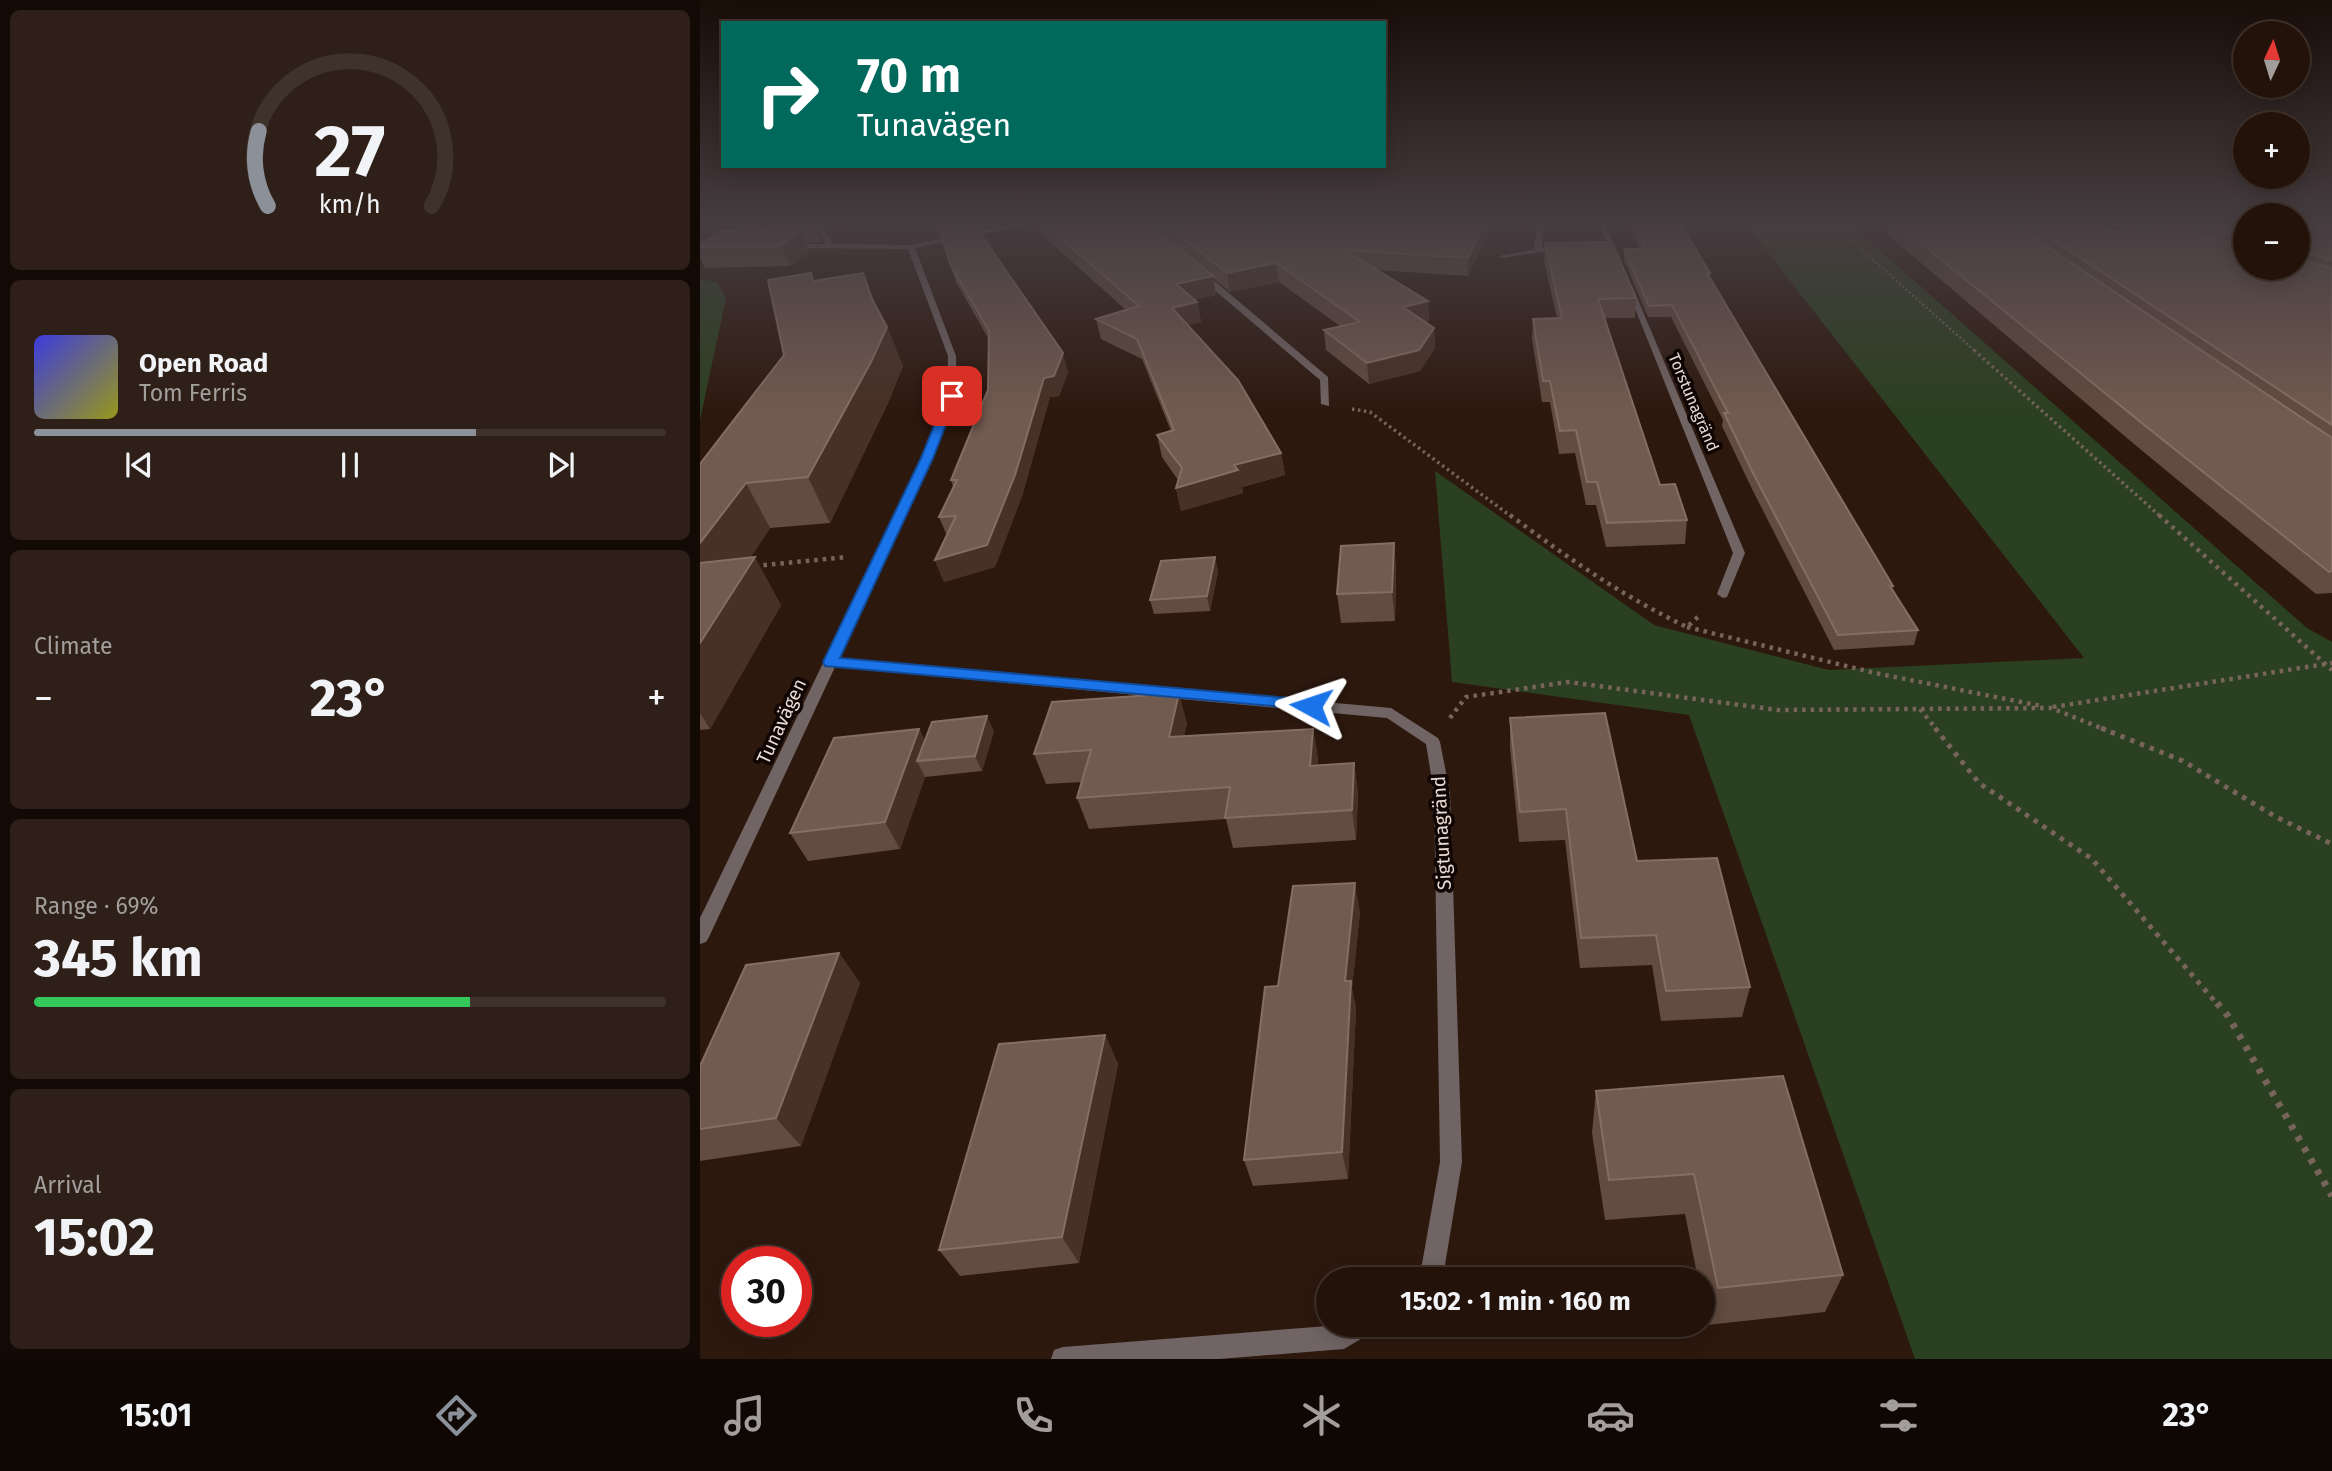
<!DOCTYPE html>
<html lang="en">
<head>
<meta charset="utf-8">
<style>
	body { margin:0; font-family:"Fira Sans",sans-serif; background:#2e2018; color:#f1f3f6; height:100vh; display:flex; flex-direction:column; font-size:26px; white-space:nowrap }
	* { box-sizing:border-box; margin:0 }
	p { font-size:23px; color:#a29e9c }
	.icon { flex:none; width:38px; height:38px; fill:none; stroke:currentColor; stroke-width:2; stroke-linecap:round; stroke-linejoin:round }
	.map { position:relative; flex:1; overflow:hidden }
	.drawer { display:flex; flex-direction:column; gap:10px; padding:10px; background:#130a06; width:700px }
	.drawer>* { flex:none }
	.hud { position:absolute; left:21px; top:21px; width:665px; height:147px; border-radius:0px; box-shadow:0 4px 18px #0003,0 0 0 2px #3f322b; background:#00695c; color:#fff; overflow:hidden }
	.needle { width:46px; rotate:4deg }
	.controls { position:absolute; left:1533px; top:21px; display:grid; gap:14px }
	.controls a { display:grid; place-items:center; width:77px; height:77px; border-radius:50%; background:#22120a; box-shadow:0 4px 18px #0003,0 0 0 2px #3f322b; font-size:35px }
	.speed { position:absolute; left:21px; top:1246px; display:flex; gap:14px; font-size:35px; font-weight:700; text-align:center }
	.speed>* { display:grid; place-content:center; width:91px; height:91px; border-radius:50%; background:#22120a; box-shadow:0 4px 18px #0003,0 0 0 2px #3f322b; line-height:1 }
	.speed .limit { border:10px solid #d22; background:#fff; color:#111 }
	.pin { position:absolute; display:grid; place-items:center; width:60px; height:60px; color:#fff; margin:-30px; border-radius:14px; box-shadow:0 4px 10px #0006 }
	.me { position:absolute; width:77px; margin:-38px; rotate:275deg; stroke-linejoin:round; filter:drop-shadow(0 0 5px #0008) }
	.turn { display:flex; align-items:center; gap:24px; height:147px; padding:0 21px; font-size:32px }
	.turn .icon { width:91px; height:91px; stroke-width:2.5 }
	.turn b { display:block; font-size:49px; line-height:60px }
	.big { font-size:52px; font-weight:700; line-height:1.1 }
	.drawer .tile { flex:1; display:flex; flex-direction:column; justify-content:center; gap:10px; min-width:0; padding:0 24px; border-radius:10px; background:#2e2018 }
	.drawer .dial { align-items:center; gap:0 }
	.dial svg { height:182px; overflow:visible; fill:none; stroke:#3f322b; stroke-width:7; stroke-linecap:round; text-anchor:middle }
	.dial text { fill:#f1f3f6; stroke:none }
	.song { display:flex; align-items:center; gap:21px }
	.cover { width:84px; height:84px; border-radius:10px; background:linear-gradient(135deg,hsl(240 70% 55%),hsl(60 70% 35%)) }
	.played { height:7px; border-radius:4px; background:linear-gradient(90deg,#8c9099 70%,#3f322b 70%) }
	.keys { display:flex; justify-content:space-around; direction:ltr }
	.heat { display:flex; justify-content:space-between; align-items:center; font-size:38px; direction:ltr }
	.charge { height:10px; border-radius:5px; background:linear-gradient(90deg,#34c759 69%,#3f322b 0) }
	.trip { position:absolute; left:616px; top:1267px; width:399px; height:70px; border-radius:35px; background:#22120a; box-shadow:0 4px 18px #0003,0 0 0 2px #3f322b; font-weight:700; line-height:70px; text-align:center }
	.tab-bar { display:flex; height:112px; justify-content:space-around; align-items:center; background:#0e0704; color:#a29e9c }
	.tab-bar .icon { width:49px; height:49px }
	.tab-bar .on { color:#8c9099 }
	.tab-bar b { font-size:32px; color:#f1f3f6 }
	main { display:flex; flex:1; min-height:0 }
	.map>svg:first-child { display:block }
	.green { fill:#2b4020 }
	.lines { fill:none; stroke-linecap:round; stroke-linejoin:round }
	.path-far4 { stroke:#77645b; stroke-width:2.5; stroke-dasharray:2 2.5; stroke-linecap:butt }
	.path-far3 { stroke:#77645b; stroke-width:3.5; stroke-dasharray:2.5 3.5; stroke-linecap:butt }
	.path-far2 { stroke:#77645b; stroke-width:4.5; stroke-dasharray:3.5 5; stroke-linecap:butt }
	.path-far1 { stroke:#77645b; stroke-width:5; stroke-dasharray:4.5 6; stroke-linecap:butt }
	.path { stroke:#77645b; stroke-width:7; stroke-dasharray:5 8; stroke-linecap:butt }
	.lane { fill:#716464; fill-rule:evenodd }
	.street { fill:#716464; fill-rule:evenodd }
	.wall { fill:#624b40 }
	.shaded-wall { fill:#473025 }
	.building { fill:#715a50; stroke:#846e64; stroke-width:2 }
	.route { fill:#1a73e8; stroke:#114b97; stroke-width:2 }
	.labels { text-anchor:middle; stroke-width:7; stroke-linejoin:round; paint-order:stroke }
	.far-street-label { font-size:16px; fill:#e9dad3; stroke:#0f0603 }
	.street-label { font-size:19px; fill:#e9dad3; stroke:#0f0603 }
</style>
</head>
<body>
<main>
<section class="drawer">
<div class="tile dial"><svg viewBox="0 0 100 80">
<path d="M14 69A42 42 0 1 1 86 69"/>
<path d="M14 69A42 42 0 0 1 10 36" stroke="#8c9099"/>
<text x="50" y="56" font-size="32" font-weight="700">27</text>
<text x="50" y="72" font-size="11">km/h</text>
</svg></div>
<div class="tile">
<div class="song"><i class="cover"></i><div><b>Open Road</b><p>Tom Ferris</p></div></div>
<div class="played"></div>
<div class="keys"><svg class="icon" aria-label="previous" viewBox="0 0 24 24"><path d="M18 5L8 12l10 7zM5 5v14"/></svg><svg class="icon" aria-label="pause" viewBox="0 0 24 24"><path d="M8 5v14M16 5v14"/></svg><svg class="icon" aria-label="next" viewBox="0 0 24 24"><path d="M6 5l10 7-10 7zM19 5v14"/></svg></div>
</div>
<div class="tile"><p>Climate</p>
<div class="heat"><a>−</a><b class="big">23°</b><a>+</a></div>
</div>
<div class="tile"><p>Range · 69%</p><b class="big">345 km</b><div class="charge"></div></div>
<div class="tile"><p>Arrival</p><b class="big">15:02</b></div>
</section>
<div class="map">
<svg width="1632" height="1359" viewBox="0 0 1632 1359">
	<rect width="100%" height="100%" fill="#2d180e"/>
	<path class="green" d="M1045,223H1149L1607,628L1632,642V1359H1215L989,715L752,682L735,471L954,625L1129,670L1384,658Z
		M0,279L17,282L26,298L0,420Z"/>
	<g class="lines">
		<path class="path-far4" d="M1132,223L1276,352"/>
		<path class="path-far3" d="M1274,350L1461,517
			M652,409L670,412L812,517"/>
		<path class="path-far2" d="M810,515C868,558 922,596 987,627L1001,614
			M1459,515L1632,670
			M55,566L147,557
			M987,627L1175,673L1341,706
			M1353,707L1632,663
			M1220,709L1237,730
			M750,718L766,697L868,682L1078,710L1351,708L1406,730"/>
		<path class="path-far1" d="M1235,728L1279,783L1392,859L1518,1005
			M1401,728L1483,761L1576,817L1632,844"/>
		<path class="path" d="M1517,1003L1528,1016L1632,1196"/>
		<path class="lane" d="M864,244L867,248L802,258L798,256Z"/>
		<path class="street" d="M37,223H46L42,226L45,238L55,240V244L39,241L35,225Z
			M113,223H119L134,244L211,245L321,223H334L215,248L256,356L257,396L232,458L139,658L691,708L738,738L740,742L750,793L762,1162L744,1271L740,1279H709L713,1271L722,1264L740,1162L734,793L726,744L687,718L135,667L9,937L6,942L0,944V918L222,458L247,396L248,356L208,249L87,248L90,244H126Z
			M837,223H843L842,249L838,251L834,249Z
			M899,223H905L920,261L913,259Z
			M1406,223H1416L1450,233L1446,235Z
			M498,272H504L628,377L629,406L621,404L620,380L498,276Z
			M926,286L933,288L1045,553L1027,597L1023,598L1017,594L1033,553Z
			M640,1325H672L669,1334L644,1349L519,1359H351L354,1350L363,1347Z"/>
	</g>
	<path class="wall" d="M47,223H113L121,242H105L109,252L90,266L5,268L0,257V244L50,231Z
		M122,223H146L130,235Z
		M228,223H273L368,372L359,396L350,397L322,496L295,567L244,582L235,560L247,536L239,517L253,487L251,480L288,390V338L256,282L239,229Z
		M331,223H793L768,276L677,270L728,301L729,321L724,322L734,328L735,348L720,371L669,384L626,350L624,330L640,326L579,282L530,292L513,278L516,295L494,300L497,302L501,322L487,325L581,453L585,475L542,487L543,493L481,511L476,488L478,480L462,457L457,435L471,431L442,359L401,339L396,319L426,310L332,226Z
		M928,223H980L1010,273L1009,277L1193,586L1192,589L1218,630L1214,645L1134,650L1052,489L1022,426L1023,420L971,317H948L924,260V249H940Z
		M1188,223H1384L1414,231L1465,225V223H1545V268H1598V223H1632V593L1616,594L1434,444L1186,233Z
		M845,243L936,298L935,318H905L960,485L987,520L985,544L906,547L896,505H886L875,453L859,454L850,402H842L832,339L833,319L857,318L844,261Z
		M114,281L177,309L187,327L203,366L188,403L130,523L70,528L50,558L81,605L10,729L0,730V464L84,355Z
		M694,543L696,571L695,621L641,623L637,594Z
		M515,557L518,572L510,611L454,614L450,600Z
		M810,718L1050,987L1042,1017L961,1021L952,965L880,968L865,840L819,842L810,748Z
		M487,723L484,736L613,729L618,759L617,765L654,763L658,794L656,840L533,848L526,819L389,829L377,798L382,782L346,784L334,754Z
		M219,729L225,741L294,731L282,771L225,777L200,849L108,861L90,833Z
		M660,912L652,988L656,1009L648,1179L553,1186L544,1160L578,986Z
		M139,953L160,983L101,1146L0,1161V1066Z
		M405,1035L418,1064L379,1263L260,1276L239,1250Z
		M896,1091L1143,1275L1125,1312L1007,1325L1003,1303V1279H998L985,1214L905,1220L892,1133Z"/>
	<path class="shaded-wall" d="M126,223H146L130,235Z
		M237,223H270L241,236Z
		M785,223H793L768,276V258Z
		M100,231L109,252L90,266L81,246Z
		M576,263L579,282L530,292L527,273Z
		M163,273L178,310L187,327L203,366L188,403L130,523L108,477L172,299Z
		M513,276L516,295L480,303L476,284Z
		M728,301L729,321L704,327L703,307Z
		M497,302L501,322L476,327L472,308Z
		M734,328L735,348L720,371L669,384L667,363Z
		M363,353L368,372L359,396L350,397L322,496L295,567L244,582L235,560L344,378Z
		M581,453L585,475L542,487L543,493L481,511L476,488L534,465Z
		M46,483L70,528L13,613L0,592V543Z
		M694,543L696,571L695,621L692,592Z
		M55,557L81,605L10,729L0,713V643Z
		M515,557L518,572L510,611L507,596Z
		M479,693L487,723L478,767L469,737Z
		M287,716L294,731L282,771L275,756Z
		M219,729L232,756L217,761L225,777L200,849L185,822Z
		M613,729L618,759L615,796L610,766Z
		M654,763L658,794L656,840L652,810Z
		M655,883L660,912L652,988L656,1009L648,1179L642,1152L645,981Z
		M139,953L160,983L101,1146L76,1118Z
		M405,1035L418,1064L379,1263L362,1237Z"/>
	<path class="building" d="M268,223H273L363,353L354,376L344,378L315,475L287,545L235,560L256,516L239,517L257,480H251L288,390L289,331L251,266L239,229Z
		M343,223H448L513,276L476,284L497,302L472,308L538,380L581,453L534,465L538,470L476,488L482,468L457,435L474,430L437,339L396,319L439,306Z
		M464,223H785L768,258L644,250L728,301L703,307L734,328L719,350L667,363L624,330L660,322L576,263L527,273Z
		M934,223H980L1010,273H1007L1193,586H1190L1218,630L1138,635L1054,475L1024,413H1028L972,305L949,306L924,249H946Z
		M1196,223H1312L1632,438V571L1629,572L1443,424Z
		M1328,223H1384L1414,231L1448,223H1457L1545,247V268H1598V259L1632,268V425Z
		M1489,223H1545V238Z
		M1598,223H1632V260L1598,251Z
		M21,231H100L81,246L0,247V244Z
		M912,242L936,298L898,299L960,485L975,484L987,520L907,523L897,482H887L876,430L860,431L850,381H843L833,319L862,318L845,243Z
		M111,273L113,281L163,273L172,299L187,327L171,362L108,477L46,483L0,543V464L84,355L68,280Z
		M694,543L692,592L637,594L641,546Z
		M55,557L0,643V563Z
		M515,557L507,596L450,600L461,561Z
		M479,693L469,737L613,729L610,766L654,763L652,810L525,818L530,787L377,798L391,750L334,754L352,702Z
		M905,713L937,861L1017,858L1050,987L966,991L956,935L881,938L866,809L820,812L810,718Z
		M287,716L275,756L217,761L232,722Z
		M219,729L185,822L90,833L134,738Z
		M655,883L645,981H651L642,1152L544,1160L565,987L578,986L593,886Z
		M139,953L76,1118L0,1129V1066L46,965Z
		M405,1035L362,1237L239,1250L299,1044Z
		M1083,1076L1143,1275L1018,1288L994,1174L909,1180L896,1091Z"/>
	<linearGradient id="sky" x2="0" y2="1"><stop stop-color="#190d08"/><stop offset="0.54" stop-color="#463d41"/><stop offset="1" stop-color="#463d41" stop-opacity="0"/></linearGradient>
	<rect width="1632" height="413" fill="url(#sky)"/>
	<path class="route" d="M252,393L257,396L233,458L140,658L611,700L619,706L616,710L125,666L123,662L221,458L246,396Z"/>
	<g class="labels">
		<g class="far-street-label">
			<text transform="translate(994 402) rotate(67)" y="6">Torstunagränd</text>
		</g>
		<g class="street-label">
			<text transform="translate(81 721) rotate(-65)" y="7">Tunavägen</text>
			<text transform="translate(741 833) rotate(-93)" y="7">Sigtunagränd</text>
		</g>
	</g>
</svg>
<div class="controls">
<a><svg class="needle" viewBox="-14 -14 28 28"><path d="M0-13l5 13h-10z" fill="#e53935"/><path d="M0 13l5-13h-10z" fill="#a29e9c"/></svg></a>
<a>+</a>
<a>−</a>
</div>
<div class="speed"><div class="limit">30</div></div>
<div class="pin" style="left:252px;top:396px;background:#d93025"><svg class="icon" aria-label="arrive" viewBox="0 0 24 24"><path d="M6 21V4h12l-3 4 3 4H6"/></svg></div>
<svg class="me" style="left:611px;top:706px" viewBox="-20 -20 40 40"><path d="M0-17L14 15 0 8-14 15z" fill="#1a73e8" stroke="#fff" stroke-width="4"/></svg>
<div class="trip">15:02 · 1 min · 160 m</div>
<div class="hud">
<div class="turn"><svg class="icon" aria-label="right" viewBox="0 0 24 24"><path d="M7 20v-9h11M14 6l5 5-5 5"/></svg><div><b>70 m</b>Tunavägen</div></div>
</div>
</div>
</main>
<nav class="tab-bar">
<b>15:01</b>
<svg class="icon on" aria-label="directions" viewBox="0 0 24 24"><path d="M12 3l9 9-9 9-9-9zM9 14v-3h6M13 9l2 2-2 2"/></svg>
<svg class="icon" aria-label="music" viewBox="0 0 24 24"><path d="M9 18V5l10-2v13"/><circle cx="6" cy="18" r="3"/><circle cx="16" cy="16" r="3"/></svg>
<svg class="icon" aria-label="phone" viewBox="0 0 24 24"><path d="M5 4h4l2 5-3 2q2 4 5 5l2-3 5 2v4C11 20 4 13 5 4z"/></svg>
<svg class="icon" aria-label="climate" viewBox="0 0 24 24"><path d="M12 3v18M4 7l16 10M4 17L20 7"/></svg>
<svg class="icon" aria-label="car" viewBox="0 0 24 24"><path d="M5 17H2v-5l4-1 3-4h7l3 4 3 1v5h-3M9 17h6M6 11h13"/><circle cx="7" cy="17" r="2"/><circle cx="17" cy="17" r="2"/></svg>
<svg class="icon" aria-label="filters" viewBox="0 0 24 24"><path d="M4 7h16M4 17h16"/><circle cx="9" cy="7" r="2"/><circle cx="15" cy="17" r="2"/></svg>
<b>23°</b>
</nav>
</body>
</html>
